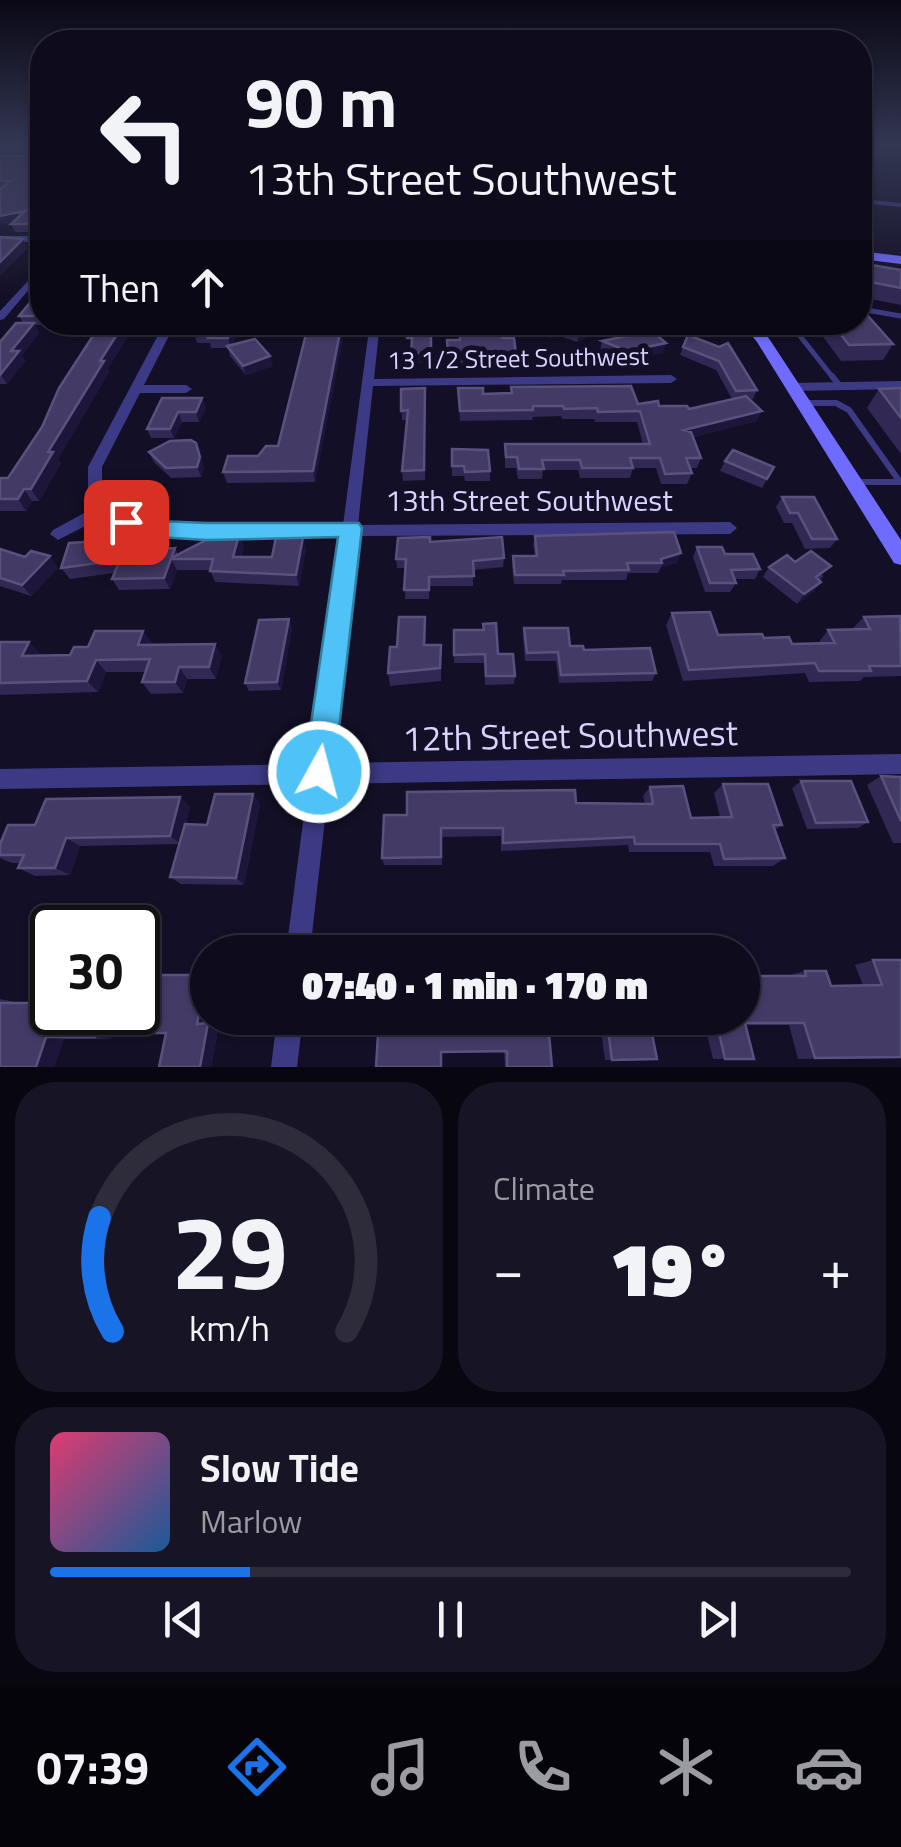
<!DOCTYPE html>
<html lang="en">
<head>
<meta charset="utf-8">
<style>
	body { margin:0; font-family:"Titillium Web",sans-serif; background:#171425; color:#f1f3f6; height:100vh; display:flex; flex-direction:column; font-size:38px; white-space:nowrap }
	* { box-sizing:border-box; margin:0 }
	p { font-size:32px; color:#9b9ba3 }
	.icon { flex:none; width:55px; height:55px; fill:none; stroke:currentColor; stroke-width:2; stroke-linecap:round; stroke-linejoin:round }
	.map { position:relative; height:1067px; overflow:hidden }
	.drawer { display:flex; flex-direction:column; gap:15px; padding:15px; background:#08060f; flex:1 }
	.drawer>* { flex:none }
	.top-card { position:absolute; left:30px; top:30px; width:842px; height:305px; border-radius:40px; box-shadow:0 2px 8px #0004,0 0 0 2px #2e2b3b; background:#0e0b1c; color:#f1f3f6; overflow:hidden }
	.speed { position:absolute; left:30px; top:905px; display:flex; gap:20px; font-size:50px; font-weight:700; text-align:center }
	.speed>* { display:grid; place-content:center; width:130px; height:130px; border-radius:50%; background:#0e0b1c; box-shadow:0 2px 8px #0004,0 0 0 2px #2e2b3b; line-height:1 }
	.speed .limit { border:5px solid #111; border-radius:15px; background:#fff; color:#111 }
	.pin { position:absolute; display:grid; place-items:center; width:85px; height:85px; color:#fff; margin:-42px; border-radius:20px; box-shadow:0 5px 15px #0006 }
	.me { position:absolute; width:110px; margin:-55px; rotate:7deg; stroke-linejoin:round; filter:drop-shadow(0 0 8px #0008) }
	.turn { display:flex; align-items:center; gap:35px; height:210px; padding:0 50px; font-size:45px }
	.turn .icon { width:130px; height:130px; stroke-width:2.5 }
	.turn b { display:block; font-size:70px; line-height:85px }
	.then { display:flex; align-items:center; height:95px; padding:0 50px; background:#0003; gap:20px; font-size:38px }
	.big { font-size:75px; font-weight:800; line-height:1.1 }
	.drawer .card { flex:1; display:flex; flex-direction:column; justify-content:center; gap:15px; min-width:0; padding:0 35px; border-radius:40px; background:#171425 }
	.drawer .dial { align-items:center; gap:0 }
	.dial svg { height:260px; overflow:visible; fill:none; stroke:#2e2b3b; stroke-width:7; stroke-linecap:round; text-anchor:middle }
	.dial text { fill:#f1f3f6; stroke:none }
	.song { display:flex; align-items:center; gap:30px }
	.cover { width:120px; height:120px; border-radius:15px; background:linear-gradient(135deg,hsl(340 70% 55%),hsl(210 70% 35%)) }
	.played { height:10px; border-radius:5px; background:linear-gradient(90deg,#1a73e8 25%,#2e2b3b 25%) }
	.keys { display:flex; justify-content:space-around; direction:ltr }
	.heat { display:flex; justify-content:space-between; align-items:center; font-size:55px; direction:ltr }
	.drawer .tiles { flex:1; display:grid; gap:15px; grid-template-columns:1fr 1fr }
	.card:last-child { grid-column:span 2 }
	.trip { position:absolute; left:190px; top:935px; width:570px; height:100px; border-radius:50px; background:#0e0b1c; box-shadow:0 2px 8px #0004,0 0 0 2px #2e2b3b; font-weight:800; line-height:100px; text-align:center }
	.dock { display:flex; height:160px; justify-content:space-around; align-items:center; background:#06040b; color:#9b9ba3 }
	.dock .icon { width:70px; height:70px }
	.dock .on { color:#1a73e8 }
	.dock b { font-size:45px; color:#f1f3f6 }
	.map>svg:first-child { display:block }
	.lines { fill:none; stroke-linecap:round; stroke-linejoin:round }
	.lane-far1 { stroke:#3d3a85; stroke-width:5 }
	.lane { stroke:#3d3a85; stroke-width:6 }
	.street { fill:#3d3a85; fill-rule:evenodd }
	.secondary { fill:#6f6bff; fill-rule:evenodd }
	.wall { fill:#312854 }
	.shaded-wall { fill:#1d163a }
	.building { fill:#433a66; stroke:#5a527e; stroke-width:2.5 }
	.route { fill:#4fc3f7; stroke:#337fa1; stroke-width:2.5 }
	.labels { text-anchor:middle; stroke-width:10; stroke-linejoin:round; paint-order:stroke }
	.far-street-label { font-size:25px; fill:#d9d4ff; stroke:#130f26 }
	.street-label { font-size:30px; fill:#d9d4ff; stroke:#130f26 }
	.near-street-label { font-size:35px; fill:#d9d4ff; stroke:#130f26 }
</style>
</head>
<body>
<div class="map">
<svg width="901" height="1067" viewBox="0 0 901 1067">
	<rect width="100%" height="100%" fill="#130f26"/>
	<g class="lines">
		<path class="lane-far1" d="M866,310L901,316
			M789,322L834,379"/>
		<path class="lane" d="M832,376L840,386
			M806,403H836L849,410L900,482H854"/>
		<path class="street" d="M860,199L901,203V207L860,203Z
			M0,236H42V242H0Z
			M42,266V274L4,319L0,320V311Z
			M165,322H176L144,385H186L192,389L186,393H140L102,467V510L157,523L343,525L370,322H380L374,379L671,375L677,379L671,383L373,386L358,525L730,522L737,528L730,534L356,536L331,763L901,754V774L329,784L310,952H286L308,784L0,789V769L311,764L341,536L157,535L97,520L58,540L50,534L53,530L88,511V467Z
			M901,381V389L794,391L788,387L794,383Z
			M277,1018H303L297,1067H271Z"/>
		<path class="secondary" d="M860,251L901,256V264L860,259Z
			M741,322H756L770,340L901,540V565L894,563L757,342Z"/>
	</g>
	<path class="wall" d="M0,146H42V227L38,232H15L11,224L12,222L0,225V156H39L42,153H0Z
		M860,263L901,270V305L860,297Z
		M42,288V322H44L42,325H35L39,333L22,355L25,361L7,384H0V342L23,323L19,316Z
		M241,322L232,345L273,366L246,375L230,356L228,348H211L210,343H197L194,333Z
		M309,322H346L315,482L227,483L223,472L278,446Z
		M519,322H615L577,342L554,334L550,338Z
		M812,322H860L893,344L883,360L841,361Z
		M688,335L757,390L753,399H749L757,421L693,437L701,458L697,468H690L692,473L687,484H661L656,468H633L630,478H580L578,470H543L542,479H518L516,468H505V444H643L637,422H595L594,419H562L561,416L533,417L532,420L460,421L458,388L483,394L510,393L511,387L689,409L732,399L716,370L680,355Z
		M502,338L516,354L515,363L448,364L447,340Z
		M602,341L663,353L617,363L618,357L600,351Z
		M108,369L109,372L58,459L61,463L39,501H32L26,511H0V478H8Z
		M425,388V480L403,481L402,471L407,420H402L401,389Z
		M901,388V454L867,408L879,389Z
		M202,398L206,408L199,422H182L174,438H151L147,429Z
		M452,449L490,471V481H465L464,476H452Z
		M149,452L204,467L201,477L171,478L154,462Z
		M725,461L774,467L762,488L720,471Z
		M782,497L837,539L830,548L805,549L792,523H784L776,507Z
		M535,536L677,563L661,567L658,573H628L626,580H562L561,584H514L512,566L513,556H535L533,545Z
		M430,542L504,558L503,567L473,570V586H429V599H405L406,568H397L396,559Z
		M244,546L241,557H272L306,548L299,586L215,582L210,570H177L170,589L119,590L112,579L114,573L70,579L61,568L168,549L175,548L178,555Z
		M697,547L725,554L760,569L755,579H734L736,583L730,592H705L693,557Z
		M0,549L58,568L31,596L0,586Z
		M795,562L824,576L819,580L821,582L814,591L797,604L763,577L769,567Z
		M672,613L718,635L764,638L792,644L820,643L819,642L828,630H854L853,628L864,617L901,618V676L864,677L860,681L809,682L805,673L683,681L666,625Z
		M289,619L292,628L281,690L249,691L245,683Z
		M524,628L570,646L656,673L652,681L559,683L556,661H525L523,637Z
		M426,630L425,645H441V681L390,686L388,673L397,647Z
		M454,630L498,654L515,676L514,684L485,685L484,663H454Z
		M143,631L152,643V645L222,656L216,679H187L183,693L151,694L142,682L145,672H106L98,692L0,695V642L41,654L40,656L70,655L88,647Z
		M881,776L901,777V843H893L867,785Z
		M801,781L868,822L858,828L807,829L792,788Z
		M723,784L782,825L775,830L785,858L773,866H714L710,852H629L628,845L501,851V836L442,837V865H384L382,858L407,815L576,803L645,804L643,796L650,787L691,818L720,817L714,793Z
		M253,794L260,804L244,885L181,884L170,877L179,844L80,846L70,875L35,876L18,868L20,863H12L0,858V844L35,825L180,797L190,807L186,824L207,825Z
		M873,960H901V1058L798,1059L789,1025H745L754,1059H713L704,1022L668,1023L667,1018H742L790,975L805,971L831,986L863,985L855,965Z
		M0,999L15,1002L14,1003L219,1025L211,1067H159L166,1034L112,1035L111,1039H64L0,1067Z
		M379,1018H649L657,1059L605,1060L600,1024H548L552,1067H505L504,1052L441,1053Z"/>
	<path class="shaded-wall" d="M25,211L29,219L0,225V216Z
		M42,215V227L38,232L34,224Z
		M23,239L28,248L0,276V262Z
		M42,310V322H44L42,325L37,316Z
		M125,322H137L108,369L109,372L58,459L61,463L39,501L31,489L48,452L100,361Z
		M234,322H241L231,348L228,338Z
		M342,322H346L343,339L315,482L313,471Z
		M432,322L431,361L411,365V355Z
		M599,322H615L577,342L579,333Z
		M34,323L39,333L22,355L25,361L7,384L1,375L11,351Z
		M666,343L663,353L617,363L619,353Z
		M270,356L273,366L246,375L243,366Z
		M202,398L206,408L199,422L196,412Z
		M762,411L757,421L680,440L684,430Z
		M178,412L182,422L174,438L170,429Z
		M196,443L204,467L201,477L197,467Z
		M24,489L32,501L26,511L18,499Z
		M239,535L244,546L238,568L233,557Z
		M162,537L168,548L158,549Z
		M303,537L306,548L299,586L296,575Z
		M681,553L677,563L661,567L662,563L661,559Z
		M50,556L58,568L31,596L22,585Z
		M171,559L177,570L170,589L164,578Z
		M821,582L814,591L797,604L804,594Z
		M289,619L292,628L281,690L277,682Z
		M143,631L152,643L147,657L138,645Z
		M29,642L41,654L35,668L22,656Z
		M215,644L222,656L216,679L209,667Z
		M96,660L106,672L98,692L87,681Z
		M179,667L187,679L183,693L175,682Z
		M253,794L260,804L244,885L236,878Z
		M180,797L190,807L181,844L170,836Z
		M66,838L80,846L70,875L55,868Z
		M208,975V1023L219,1025L211,1067H200L197,1024Z
		M97,1033L112,1035L111,1039L95,1037Z
		M46,1037L64,1039L55,1067H36Z"/>
	<path class="building" d="M39,146H42V215L34,224H11L25,211L0,216V189L10,181H0V156H39L42,152Z
		M0,237L23,239L0,262Z
		M860,263L901,270V288L860,280Z
		M42,288V310L37,316H19Z
		M860,307L893,344L849,345L831,322H860Z
		M102,322H125L100,361H104L48,452H53L31,489H24L18,499H0V478H8L42,427L59,388Z
		M199,322H234L228,338H208L211,333H194Z
		M309,322H342L313,471L223,472L228,456H258L266,446H278Z
		M408,322H431V351L411,355L412,338H407Z
		M460,322H500L502,338H514L516,354H448L447,340H460Z
		M538,322H599L579,333L555,325L551,329Z
		M16,323H34L11,351H19L0,375V342Z
		M652,331L666,343L619,353L620,348L602,341Z
		M688,335L719,347L728,343L757,390L736,391L719,361L683,347Z
		M255,339L270,356L243,366L227,346Z
		M631,386L638,404L658,401L659,406H687L689,409L746,396L762,411L684,430L691,432L701,458H686L692,473L665,474L660,458H630L633,468H582L580,460H542L544,469H519L517,457H506L505,444H650L640,411L598,412L597,408L564,409L563,406H533V410L460,411L458,388H483V394L512,393L511,387Z
		M425,388L424,470L402,471L408,410L401,411V389Z
		M901,388V418L879,389Z
		M162,398H202L196,412H178L170,429H147Z
		M191,440L196,443L200,457L197,467L166,468L149,452L170,441Z
		M452,449L488,450L490,471L465,472L464,466H452Z
		M733,450L774,467L767,479L725,461Z
		M782,497H814L837,539H812L798,513H790Z
		M674,532L681,553L661,559L662,563H627L629,570L563,571L564,575H515L513,556H537L535,536Z
		M206,535H239L233,557H272L276,537H303L296,575L210,571L213,559H171L164,578L112,579L120,560L61,568L69,543L162,537L158,549L175,548L171,558L204,541Z
		M430,537V542L502,537L504,558L473,561L474,576L429,577V590H404L406,559H396L398,538Z
		M697,547H722L725,554H753L760,569L731,570L736,583H710Z
		M0,549L25,557L31,551L50,556L22,585L0,578Z
		M811,551L831,566L816,577L821,582L804,594L769,567L787,555L795,562Z
		M710,612L718,635L762,634L764,638L789,637L792,644L835,643L828,630L870,629L864,617L900,616L901,666H869L871,671H819L815,663L689,670L672,613Z
		M399,617H425L424,645H441L440,668L388,673L390,647H397Z
		M289,619L277,682L245,683L259,620Z
		M496,623L498,654H513L515,676H486L485,654L454,655V630H484L483,624Z
		M524,628H568L570,646H583L584,650L650,648L656,673L561,675L558,652L527,653Z
		M95,631H143L138,645L215,644L209,667H179L175,682H142L150,659L96,660L87,681L0,683V642H29L22,656L70,655L74,647H88Z
		M881,776L901,777V821Z
		M801,781H851L868,822L816,823Z
		M723,784H768L782,825H773L785,858L724,859L720,844H635L634,837L503,843V828H441V857L382,858L384,815H407V792L575,790L576,803L653,804L650,787L683,786L691,818L732,817Z
		M215,794H253L236,878L170,877L185,824L207,825Z
		M180,797L170,836L66,838L55,868H18L24,855H0V844L8,825H35L46,799Z
		M873,960H901V1057L815,1058L804,1023H745L754,1059H725L716,1020H678L677,1018H742V976H806L805,971H826L831,986L882,985Z
		M138,975H207L197,1024L208,1023L200,1067H159L166,1033H97L95,1037H46L36,1067H0V1003H52V1012H138Z
		M379,1018H649L657,1059L612,1060L607,1022H548L552,1067H507V1051L441,1052V1067H376Z"/>
	<linearGradient id="sky" x2="0" y2="1"><stop stop-color="#0a0815"/><stop offset="0.49" stop-color="#333752"/><stop offset="1" stop-color="#333752" stop-opacity="0"/></linearGradient>
	<rect width="901" height="296" fill="url(#sky)"/>
	<path class="route" d="M126,513L157,521L207,523H359L362,528L334,772L330,783L319,788L308,783L304,772L338,537L207,540L157,537L118,528L115,522L118,516Z"/>
	<g class="labels">
		<g class="far-street-label">
			<text transform="translate(518 358) rotate(-1)" y="9">13 1/2 Street Southwest</text>
		</g>
		<g class="street-label">
			<text x="529" y="511">13th Street Southwest</text>
		</g>
		<g class="near-street-label">
			<text transform="translate(570 736) rotate(-1)" y="12">12th Street Southwest</text>
		</g>
	</g>
</svg>
<div class="speed"><div class="limit">30</div></div>
<div class="pin" style="left:126px;top:522px;background:#d93025"><svg class="icon" aria-label="arrive" viewBox="0 0 24 24"><path d="M6 21V4h12l-3 4 3 4H6"/></svg></div>
<svg class="me" style="left:319px;top:772px" viewBox="-20 -20 40 40"><circle r="17" fill="#4fc3f7" stroke="#fff" stroke-width="3"/><path d="M0-11L8 9 0 5-8 9z" fill="#fff"/></svg>
<div class="trip">07:40 · 1 min · 170 m</div>
<div class="top-card">
<div class="turn"><svg class="icon" aria-label="left" viewBox="0 0 24 24"><path d="M17 20v-9H6M10 6l-5 5 5 5"/></svg><div><b>90 m</b>13th Street Southwest</div></div>
<div class="then">Then<svg class="icon" aria-label="ahead" viewBox="0 0 24 24"><path d="M12 20V5M6 11l6-6 6 6"/></svg></div>
</div>
</div>
<section class="drawer">
<div class="tiles">
<div class="card dial"><svg viewBox="0 0 100 80">
<path d="M14 69A42 42 0 1 1 86 69"/>
<path d="M14 69A42 42 0 0 1 10 34" stroke="#1a73e8"/>
<text x="50" y="56" font-size="32" font-weight="700">29</text>
<text x="50" y="72" font-size="11">km/h</text>
</svg></div>
<div class="card"><p>Climate</p>
<div class="heat"><a>−</a><b class="big">19°</b><a>+</a></div>
</div>
<div class="card">
<div class="song"><i class="cover"></i><div><b>Slow Tide</b><p>Marlow</p></div></div>
<div class="played"></div>
<div class="keys"><svg class="icon" aria-label="previous" viewBox="0 0 24 24"><path d="M18 5L8 12l10 7zM5 5v14"/></svg><svg class="icon" aria-label="pause" viewBox="0 0 24 24"><path d="M8 5v14M16 5v14"/></svg><svg class="icon" aria-label="next" viewBox="0 0 24 24"><path d="M6 5l10 7-10 7zM19 5v14"/></svg></div>
</div>
</div>
</section>
<nav class="dock">
<b>07:39</b>
<svg class="icon on" aria-label="directions" viewBox="0 0 24 24"><path d="M12 3l9 9-9 9-9-9zM9 14v-3h6M13 9l2 2-2 2"/></svg>
<svg class="icon" aria-label="music" viewBox="0 0 24 24"><path d="M9 18V5l10-2v13"/><circle cx="6" cy="18" r="3"/><circle cx="16" cy="16" r="3"/></svg>
<svg class="icon" aria-label="phone" viewBox="0 0 24 24"><path d="M5 4h4l2 5-3 2q2 4 5 5l2-3 5 2v4C11 20 4 13 5 4z"/></svg>
<svg class="icon" aria-label="climate" viewBox="0 0 24 24"><path d="M12 3v18M4 7l16 10M4 17L20 7"/></svg>
<svg class="icon" aria-label="car" viewBox="0 0 24 24"><path d="M5 17H2v-5l4-1 3-4h7l3 4 3 1v5h-3M9 17h6M6 11h13"/><circle cx="7" cy="17" r="2"/><circle cx="17" cy="17" r="2"/></svg>
</nav>
</body>
</html>
